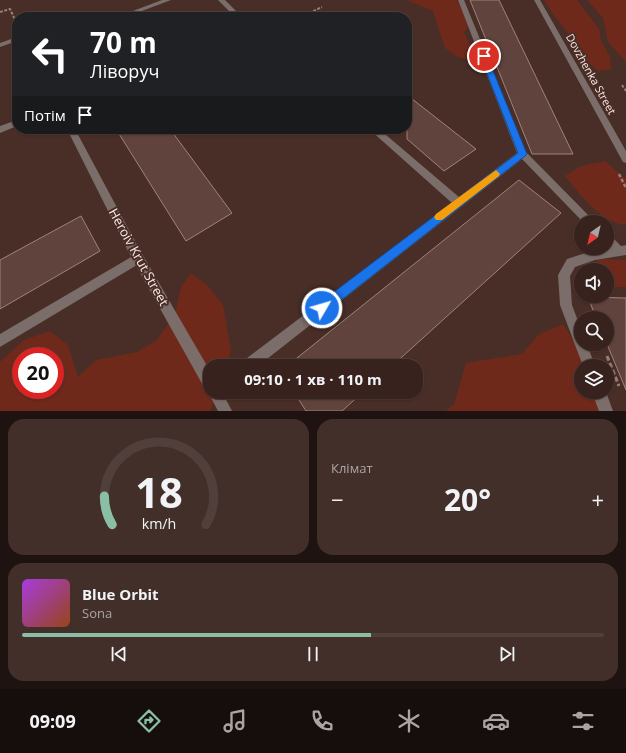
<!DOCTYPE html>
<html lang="uk">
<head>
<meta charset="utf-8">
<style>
	body { margin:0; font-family:"Open Sans",sans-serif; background:#422f2a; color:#f1f3f6; height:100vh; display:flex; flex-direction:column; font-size:15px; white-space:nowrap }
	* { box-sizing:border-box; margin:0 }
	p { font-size:13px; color:#aaa4a4 }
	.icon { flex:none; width:22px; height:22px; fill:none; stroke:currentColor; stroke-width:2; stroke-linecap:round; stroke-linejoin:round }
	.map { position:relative; height:411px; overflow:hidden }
	.drawer { display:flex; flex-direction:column; gap:8px; padding:8px; background:#1e1310; flex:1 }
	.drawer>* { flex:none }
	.banner { position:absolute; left:12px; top:12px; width:400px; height:122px; border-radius:16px; box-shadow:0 1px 3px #0004,0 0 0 1px #513f3b; background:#202124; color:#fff; overflow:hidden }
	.needle { width:26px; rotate:214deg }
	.buttons { position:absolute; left:574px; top:215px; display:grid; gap:8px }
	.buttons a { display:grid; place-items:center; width:40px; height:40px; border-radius:50%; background:#37221d; box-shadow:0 1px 3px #0004,0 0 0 1px #513f3b; font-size:20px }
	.speed { position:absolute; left:12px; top:347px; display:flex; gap:8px; font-size:20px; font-weight:700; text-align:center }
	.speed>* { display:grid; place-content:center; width:52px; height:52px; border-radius:50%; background:#37221d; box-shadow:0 1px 3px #0004,0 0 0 1px #513f3b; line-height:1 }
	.speed .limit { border:6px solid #d22; background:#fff; color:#111 }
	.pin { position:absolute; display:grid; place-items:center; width:34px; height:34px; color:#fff; margin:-17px; border:2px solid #fff; border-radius:50%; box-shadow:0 1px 4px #0007 }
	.me { position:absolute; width:44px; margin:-22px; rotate:52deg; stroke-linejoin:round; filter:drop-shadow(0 0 3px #0008) }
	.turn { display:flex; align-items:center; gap:14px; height:84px; padding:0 12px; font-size:18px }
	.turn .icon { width:52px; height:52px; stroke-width:2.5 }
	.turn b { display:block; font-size:28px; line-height:34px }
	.then { display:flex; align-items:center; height:38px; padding:0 12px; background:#0003; gap:8px; font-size:15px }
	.big { font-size:30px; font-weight:700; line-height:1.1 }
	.drawer .tile { flex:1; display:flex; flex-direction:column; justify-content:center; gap:6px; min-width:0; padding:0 14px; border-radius:16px; background:#422f2a }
	.drawer .dial { align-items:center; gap:0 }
	.dial svg { height:104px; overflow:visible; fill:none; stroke:#513f3b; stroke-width:7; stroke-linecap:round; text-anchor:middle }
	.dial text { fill:#f1f3f6; stroke:none }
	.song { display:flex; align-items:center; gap:12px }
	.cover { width:48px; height:48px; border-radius:6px; background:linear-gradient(135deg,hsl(280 70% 55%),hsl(20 70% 35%)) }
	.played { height:4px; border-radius:2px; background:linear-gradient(90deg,#8abfa5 60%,#513f3b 60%) }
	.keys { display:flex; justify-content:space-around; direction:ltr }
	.heat { display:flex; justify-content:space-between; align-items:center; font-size:22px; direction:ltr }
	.drawer .tiles { flex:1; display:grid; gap:8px; grid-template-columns:1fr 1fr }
	.tile:last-child { grid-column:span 2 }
	.trip { position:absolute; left:203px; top:359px; width:220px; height:40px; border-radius:16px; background:#37221d; box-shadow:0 1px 3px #0004,0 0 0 1px #513f3b; font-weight:700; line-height:40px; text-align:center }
	.dock { display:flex; height:64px; justify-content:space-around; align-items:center; background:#160e0c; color:#aaa4a4 }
	.dock .icon { width:28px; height:28px }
	.dock .current { color:#8abfa5 }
	.dock b { font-size:18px; color:#f1f3f6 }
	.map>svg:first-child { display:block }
	.green { fill:#6f291b; fill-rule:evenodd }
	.building { fill:#60433c; stroke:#a2827a }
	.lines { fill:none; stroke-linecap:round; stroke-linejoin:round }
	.path-far2 { stroke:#967f79; stroke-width:2; stroke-dasharray:3 1.5; stroke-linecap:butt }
	.path-far1 { stroke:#967f79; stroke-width:2.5; stroke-dasharray:3.5 2; stroke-linecap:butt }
	.path { stroke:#967f79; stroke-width:3; stroke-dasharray:5 2.5; stroke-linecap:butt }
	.service { fill:#7b6d69; fill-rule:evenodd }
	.minor { fill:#7b6d69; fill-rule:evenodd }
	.route { fill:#1a73e8; stroke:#114b97 }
	.slow { fill:#f59e0b }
	.labels { text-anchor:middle; stroke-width:4; stroke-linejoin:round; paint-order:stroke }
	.far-street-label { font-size:11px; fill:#fae8e4; stroke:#492e27 }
	.street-label { font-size:13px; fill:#fae8e4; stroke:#492e27 }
</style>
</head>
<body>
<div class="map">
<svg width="626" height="411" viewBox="0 0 626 411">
	<rect width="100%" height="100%" fill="#492e27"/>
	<path class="green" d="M407,0H457L470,24L464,33L480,62L458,57L445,48L433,11Z
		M544,0H577L599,29L601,40L610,57L611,69L598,71L575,50L570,35L556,18Z
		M587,0H626V62L608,42L603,18Z
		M605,161L626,179V225C602,224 579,193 565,176L581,166Z
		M601,259L626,260V287H607V270H586L589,265Z
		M191,273L207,285L223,305L231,351L227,366H210V392H218L210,411H0V362L24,340L50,331L68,345L78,377L96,360L137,352L156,341L175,314L181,287ZM21,356H55V390H21Z
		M563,324L575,343L586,366H581V392H598L606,411H445L454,405L466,363L522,354L538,335Z"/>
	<path class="building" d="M470,0H499L573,154H532Z
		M407,95L476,149L444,171L407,139Z
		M116,129H170L232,213L186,241Z
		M519,180L561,213L392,366H287Z
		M81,216L100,251L0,309V260Z
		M588,297L626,298V390L607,344V318H596Z
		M294,392H363L342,411H306Z"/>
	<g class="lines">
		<path class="path-far2" d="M0,12L10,9L17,24
			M301,17L322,7
			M622,85L626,91"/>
		<path class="path-far1" d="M619,174L626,188"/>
		<path class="path" d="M607,356L619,386"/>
		<path class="service" d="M162,0H171L126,17H117Z
			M218,0H225L242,17H235Z
			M458,0H464L526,152L595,222H583L522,159L258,366H242L243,361L452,203L369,129H379L459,197L517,153Z
			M17,37V41L0,47V43Z
			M17,120V126L0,133V126Z
			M607,234L611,236L621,246L626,245V255L595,260L575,267L570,276L572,305L581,329V344H587L595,366H583L560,305L558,275L567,259L595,250L609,248L607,246Z
			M138,253L142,254L143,258L142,262L0,347V334Z
			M592,392H606L613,411H599Z"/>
		<path class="minor" d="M534,0H540L626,151V163L623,162Z
			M67,129H75L137,245L210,371V392H222L232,411H218L208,392L209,390L205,389L129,253Z"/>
	</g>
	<path class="route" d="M481,54H486L487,56L527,154L525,156L326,312L322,314L318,312L317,308L318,304L518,153L480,56Z"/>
	<path class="slow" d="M496,170L500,174L499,176L442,220H436L434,217L436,214Z"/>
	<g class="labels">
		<g class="far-street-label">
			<text transform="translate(591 74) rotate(61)" y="4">Dovzhenka Street</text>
		</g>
		<g class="street-label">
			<text transform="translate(139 257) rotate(61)" y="5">Heroiv Krut Street</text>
		</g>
	</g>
</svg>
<div class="buttons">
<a><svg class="needle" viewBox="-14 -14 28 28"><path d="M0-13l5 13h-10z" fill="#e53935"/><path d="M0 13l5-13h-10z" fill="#aaa4a4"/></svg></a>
<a><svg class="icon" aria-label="sound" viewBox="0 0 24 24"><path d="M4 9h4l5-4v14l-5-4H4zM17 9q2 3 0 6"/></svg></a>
<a><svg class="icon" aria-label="search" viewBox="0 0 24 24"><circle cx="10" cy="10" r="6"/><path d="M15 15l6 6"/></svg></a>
<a><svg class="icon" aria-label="layers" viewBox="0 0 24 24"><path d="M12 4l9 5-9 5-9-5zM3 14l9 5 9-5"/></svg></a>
</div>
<div class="speed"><div class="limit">20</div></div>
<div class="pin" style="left:484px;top:56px;background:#d93025"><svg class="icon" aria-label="arrive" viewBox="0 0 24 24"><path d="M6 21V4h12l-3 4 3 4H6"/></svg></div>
<svg class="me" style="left:322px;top:308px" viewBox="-20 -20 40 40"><circle r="17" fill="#1a73e8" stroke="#fff" stroke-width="3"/><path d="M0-11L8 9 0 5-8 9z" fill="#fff"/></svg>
<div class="trip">09:10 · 1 хв · 110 m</div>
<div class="banner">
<div class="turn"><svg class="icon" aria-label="left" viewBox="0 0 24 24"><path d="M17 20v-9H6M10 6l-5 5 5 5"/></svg><div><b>70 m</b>Ліворуч</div></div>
<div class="then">Потім<svg class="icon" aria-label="arrive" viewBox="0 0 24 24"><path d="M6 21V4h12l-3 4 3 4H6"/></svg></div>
</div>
</div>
<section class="drawer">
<div class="tiles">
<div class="tile dial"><svg viewBox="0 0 100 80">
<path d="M14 69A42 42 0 1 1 86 69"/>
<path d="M14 69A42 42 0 0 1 8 47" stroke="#8abfa5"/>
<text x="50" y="56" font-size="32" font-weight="700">18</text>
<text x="50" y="72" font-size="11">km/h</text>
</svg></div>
<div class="tile"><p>Клімат</p>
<div class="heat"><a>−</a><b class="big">20°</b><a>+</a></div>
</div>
<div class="tile">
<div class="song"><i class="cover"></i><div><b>Blue Orbit</b><p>Sona</p></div></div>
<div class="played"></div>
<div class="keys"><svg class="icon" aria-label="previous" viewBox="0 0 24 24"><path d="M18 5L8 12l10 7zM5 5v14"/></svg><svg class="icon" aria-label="pause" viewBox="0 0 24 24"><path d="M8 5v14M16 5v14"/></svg><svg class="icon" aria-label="next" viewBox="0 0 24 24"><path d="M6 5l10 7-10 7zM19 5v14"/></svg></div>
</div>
</div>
</section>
<nav class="dock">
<b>09:09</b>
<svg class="icon current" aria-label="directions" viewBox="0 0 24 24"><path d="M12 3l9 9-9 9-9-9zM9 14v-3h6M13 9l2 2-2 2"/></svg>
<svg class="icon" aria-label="music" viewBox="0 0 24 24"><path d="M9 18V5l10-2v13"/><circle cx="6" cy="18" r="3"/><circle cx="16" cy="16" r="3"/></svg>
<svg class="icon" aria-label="phone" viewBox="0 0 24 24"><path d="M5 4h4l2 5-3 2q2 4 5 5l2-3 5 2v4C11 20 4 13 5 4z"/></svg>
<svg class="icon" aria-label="climate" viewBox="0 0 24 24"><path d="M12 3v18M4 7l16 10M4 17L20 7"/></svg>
<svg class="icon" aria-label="car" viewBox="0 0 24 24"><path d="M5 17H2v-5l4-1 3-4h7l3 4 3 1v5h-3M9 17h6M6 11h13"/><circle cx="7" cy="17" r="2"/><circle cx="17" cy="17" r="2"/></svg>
<svg class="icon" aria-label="filters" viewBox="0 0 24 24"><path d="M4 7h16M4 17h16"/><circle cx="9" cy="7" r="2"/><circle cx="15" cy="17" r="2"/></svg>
</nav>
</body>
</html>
